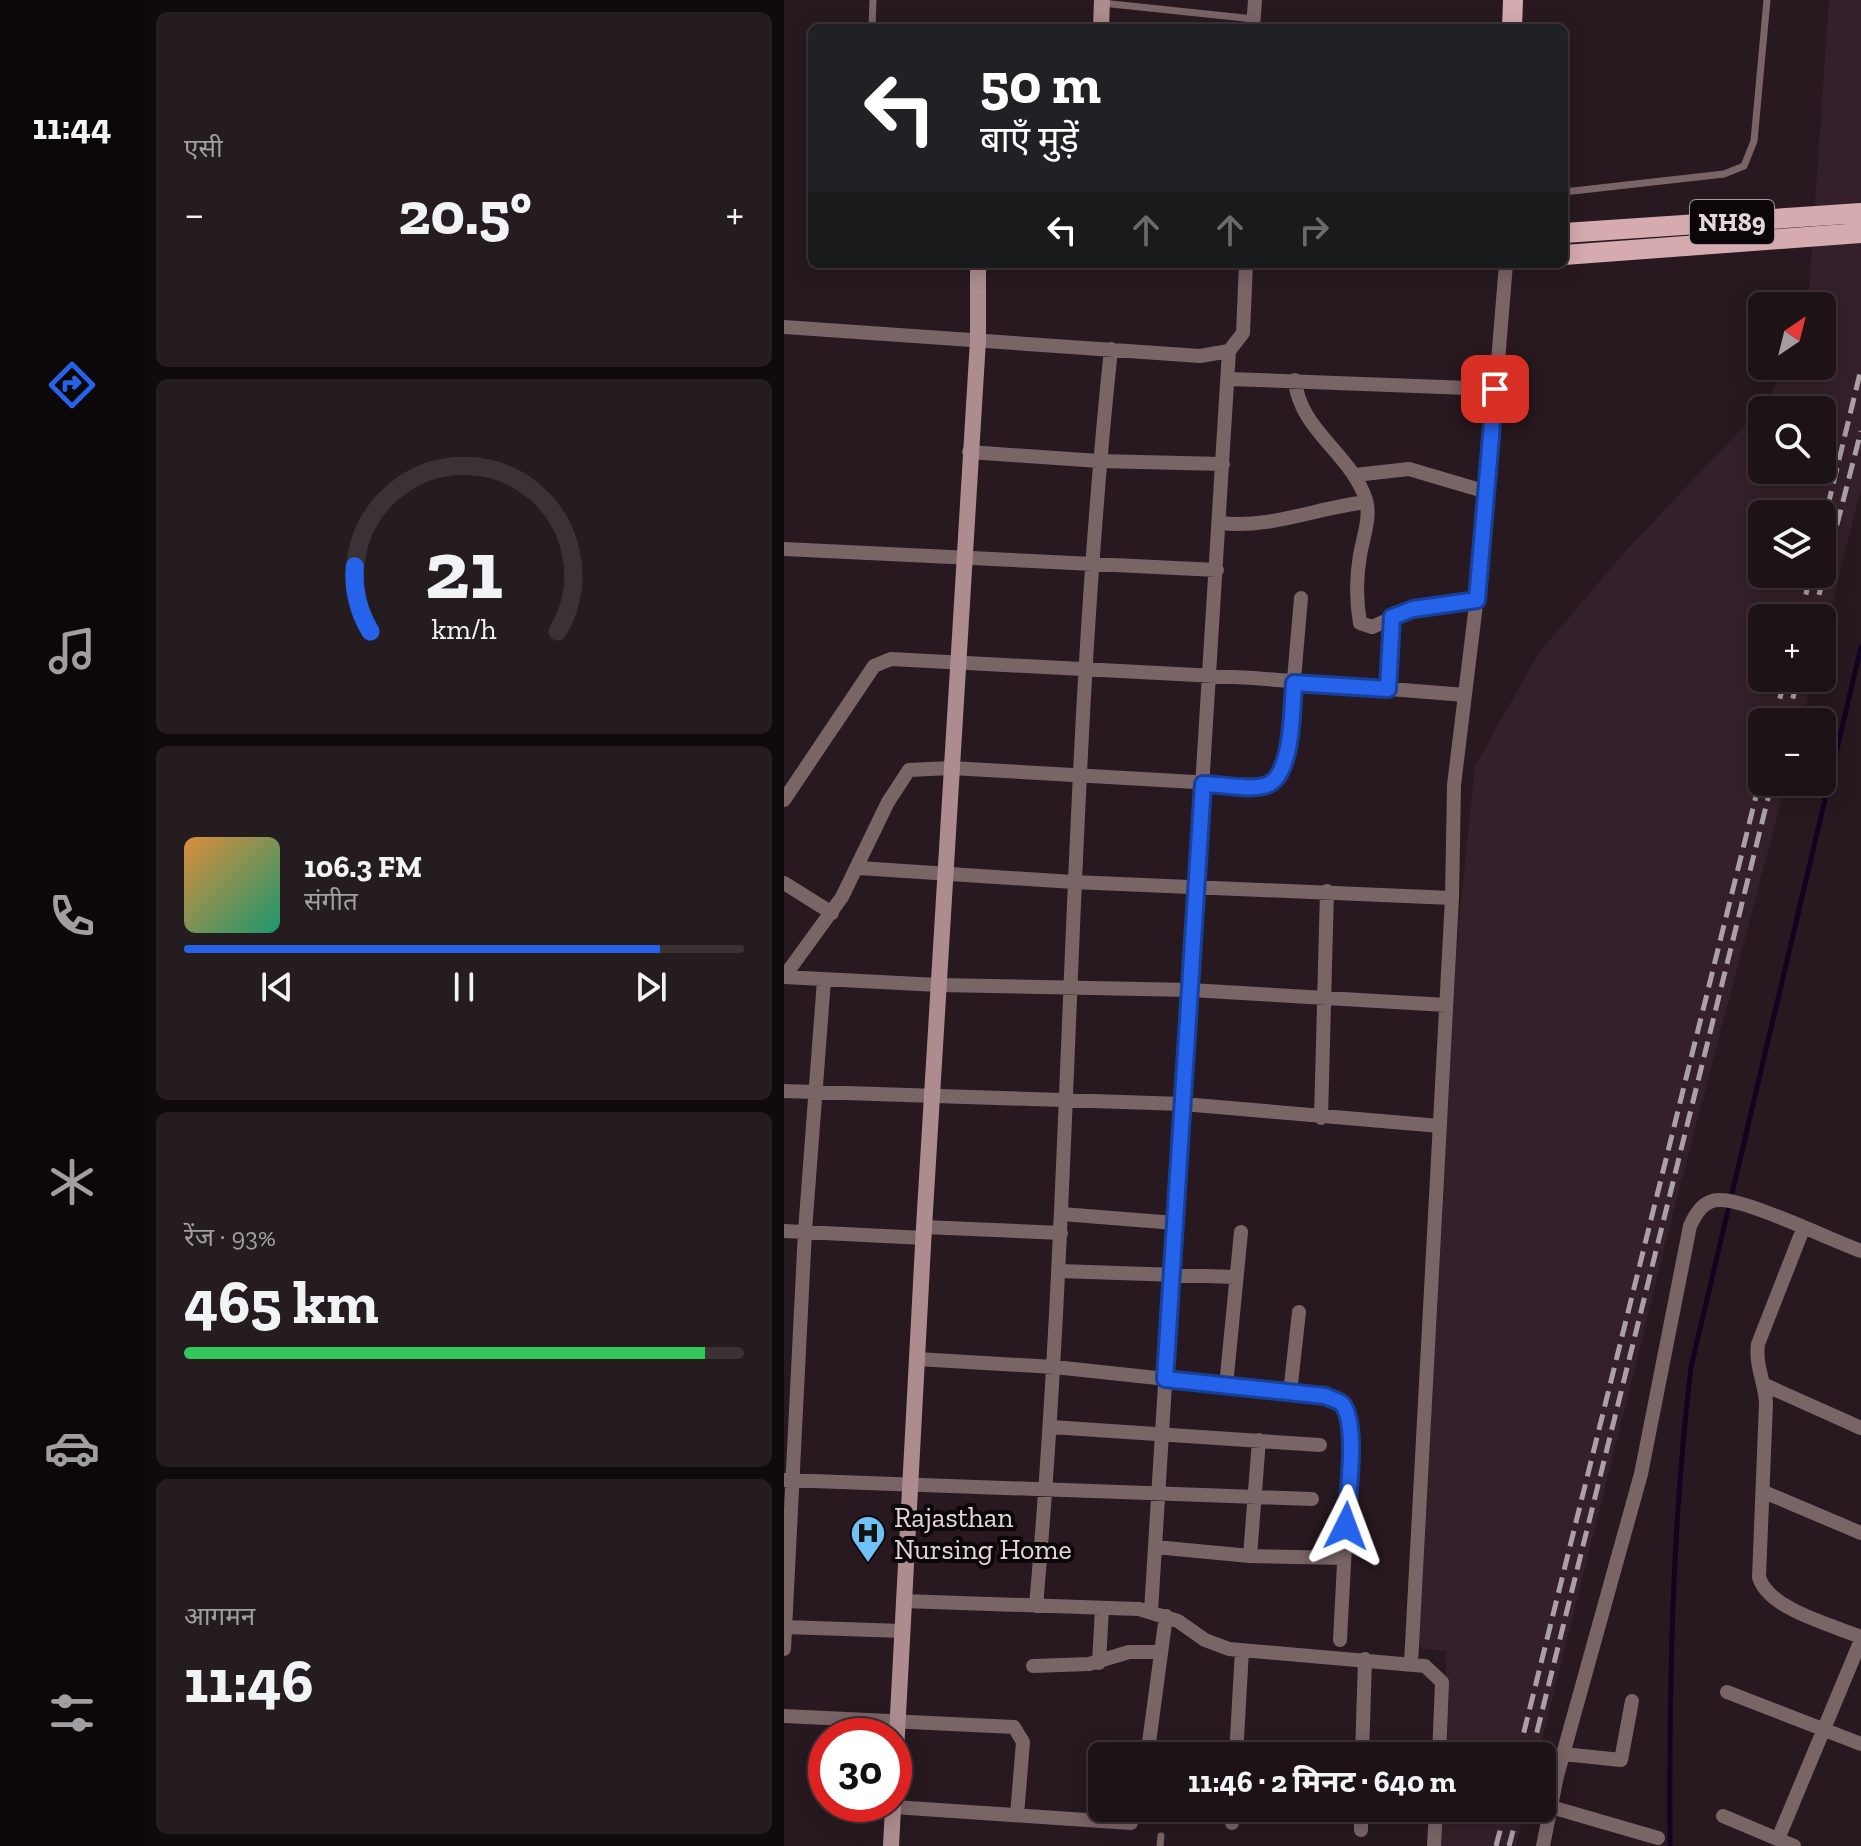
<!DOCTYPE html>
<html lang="hi">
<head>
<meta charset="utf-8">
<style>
	body { margin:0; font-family:"Zilla Slab","Noto Sans Devanagari",serif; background:#251c20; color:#f1f3f6; height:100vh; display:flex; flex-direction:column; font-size:30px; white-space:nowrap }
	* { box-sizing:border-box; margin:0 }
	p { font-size:26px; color:#a09ea1 }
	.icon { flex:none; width:44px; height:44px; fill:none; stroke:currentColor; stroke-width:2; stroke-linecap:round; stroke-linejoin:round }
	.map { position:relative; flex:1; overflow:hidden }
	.sheet { display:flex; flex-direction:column; gap:12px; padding:12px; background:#100a0d; width:640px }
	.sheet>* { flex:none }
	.banner { position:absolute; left:24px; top:24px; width:760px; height:244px; border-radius:12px; box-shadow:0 4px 20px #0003,0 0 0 2px #3b3236; background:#202124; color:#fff; overflow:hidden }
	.needle { width:52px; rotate:35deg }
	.buttons { position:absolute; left:964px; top:292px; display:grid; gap:16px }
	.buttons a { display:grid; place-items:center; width:88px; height:88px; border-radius:12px; background:#1d1317; box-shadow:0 4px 20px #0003,0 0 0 2px #3b3236; font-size:40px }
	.speed { position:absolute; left:24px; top:1718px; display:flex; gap:16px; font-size:40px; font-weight:700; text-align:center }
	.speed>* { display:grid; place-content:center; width:104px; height:104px; border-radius:50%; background:#1d1317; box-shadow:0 4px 20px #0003,0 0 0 2px #3b3236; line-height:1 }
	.speed .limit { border:12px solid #d22; background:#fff; color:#111 }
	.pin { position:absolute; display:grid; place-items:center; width:68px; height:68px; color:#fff; margin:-34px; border-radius:16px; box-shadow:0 4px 12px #0006 }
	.me { position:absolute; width:88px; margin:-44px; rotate:3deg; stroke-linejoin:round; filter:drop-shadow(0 0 6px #0008) }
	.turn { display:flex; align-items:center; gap:28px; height:168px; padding:0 40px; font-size:36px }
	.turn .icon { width:104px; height:104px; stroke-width:2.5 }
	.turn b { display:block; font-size:56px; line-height:68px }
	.lanes { display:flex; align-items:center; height:76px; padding:0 40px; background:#0003; justify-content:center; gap:40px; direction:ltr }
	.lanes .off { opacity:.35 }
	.big { font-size:60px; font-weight:700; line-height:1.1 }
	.sheet .card { flex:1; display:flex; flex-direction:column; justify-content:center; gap:12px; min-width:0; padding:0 28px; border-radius:12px; background:#251c20 }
	.sheet .dial { align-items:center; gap:0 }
	.dial svg { height:208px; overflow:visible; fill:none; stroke:#3b3236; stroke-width:7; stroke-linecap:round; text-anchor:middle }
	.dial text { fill:#f1f3f6; stroke:none }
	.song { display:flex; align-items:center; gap:24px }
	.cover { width:96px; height:96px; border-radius:12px; background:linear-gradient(135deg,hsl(30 70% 55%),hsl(160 70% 35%)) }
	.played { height:8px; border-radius:4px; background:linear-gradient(90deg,#2563eb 85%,#3b3236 85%) }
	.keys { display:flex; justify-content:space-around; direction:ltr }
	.heat { display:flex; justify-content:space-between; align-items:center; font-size:44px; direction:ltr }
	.charge { height:12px; border-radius:6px; background:linear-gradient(90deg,#34c759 93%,#3b3236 0) }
	.trip { position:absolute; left:304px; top:1742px; width:468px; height:80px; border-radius:12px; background:#1d1317; box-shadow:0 4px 20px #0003,0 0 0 2px #3b3236; font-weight:700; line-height:80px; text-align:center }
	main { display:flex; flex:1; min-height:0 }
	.menu { display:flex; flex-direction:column; width:144px; justify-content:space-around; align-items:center; background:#0c0809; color:#a09ea1 }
	.menu .icon { width:56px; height:56px }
	.menu .current { color:#2563eb }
	.menu b { font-size:36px; color:#f1f3f6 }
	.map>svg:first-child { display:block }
	.built { fill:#34202a; fill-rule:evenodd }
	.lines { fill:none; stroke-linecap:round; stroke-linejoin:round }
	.stream { stroke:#120420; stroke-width:5 }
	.lane { stroke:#796466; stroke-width:7 }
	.street { stroke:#796466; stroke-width:14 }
	.secondary { stroke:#ad8c8f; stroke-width:16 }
	.primary { stroke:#d6abaf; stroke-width:20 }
	.rail { stroke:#aba0a5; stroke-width:5; stroke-dasharray:16 8; stroke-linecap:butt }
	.route-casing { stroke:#184099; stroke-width:20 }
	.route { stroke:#2563eb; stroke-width:14 }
	.labels { text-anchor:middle; stroke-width:8; stroke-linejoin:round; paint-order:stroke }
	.shield { fill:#0c0608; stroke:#a2999c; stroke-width:2 }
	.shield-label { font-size:26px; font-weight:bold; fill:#e2d8dc }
	.poi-label { font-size:28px; fill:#e2d8dc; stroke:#0c0608; text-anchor:start }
</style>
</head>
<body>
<main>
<nav class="menu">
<b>11:44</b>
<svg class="icon current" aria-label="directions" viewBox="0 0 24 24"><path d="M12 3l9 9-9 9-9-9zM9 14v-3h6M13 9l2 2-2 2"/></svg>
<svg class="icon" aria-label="music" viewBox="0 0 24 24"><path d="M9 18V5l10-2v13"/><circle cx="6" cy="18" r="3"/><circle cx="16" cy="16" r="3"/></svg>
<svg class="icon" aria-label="phone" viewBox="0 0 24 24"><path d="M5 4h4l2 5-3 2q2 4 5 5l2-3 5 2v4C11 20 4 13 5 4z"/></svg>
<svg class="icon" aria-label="climate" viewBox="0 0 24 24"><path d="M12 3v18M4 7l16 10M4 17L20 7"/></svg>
<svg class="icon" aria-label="car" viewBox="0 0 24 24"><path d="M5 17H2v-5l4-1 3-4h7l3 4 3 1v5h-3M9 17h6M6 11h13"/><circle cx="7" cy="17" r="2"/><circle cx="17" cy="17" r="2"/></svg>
<svg class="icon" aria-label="filters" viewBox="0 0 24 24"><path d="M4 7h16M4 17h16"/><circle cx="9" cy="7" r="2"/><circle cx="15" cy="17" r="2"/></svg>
</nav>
<section class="sheet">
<div class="card"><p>एसी</p>
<div class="heat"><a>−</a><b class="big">20.5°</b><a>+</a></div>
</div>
<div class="card dial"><svg viewBox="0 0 100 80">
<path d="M14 69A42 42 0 1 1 86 69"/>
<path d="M14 69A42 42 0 0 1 8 44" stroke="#2563eb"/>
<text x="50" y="56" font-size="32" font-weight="700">21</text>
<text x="50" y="72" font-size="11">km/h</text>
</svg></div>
<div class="card">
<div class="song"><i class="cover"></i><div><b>106.3 FM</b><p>संगीत</p></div></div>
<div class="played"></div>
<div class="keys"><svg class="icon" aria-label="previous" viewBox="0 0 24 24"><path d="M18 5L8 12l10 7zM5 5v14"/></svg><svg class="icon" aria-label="pause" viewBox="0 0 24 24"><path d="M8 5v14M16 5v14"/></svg><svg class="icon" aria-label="next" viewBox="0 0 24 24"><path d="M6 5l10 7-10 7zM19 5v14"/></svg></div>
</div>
<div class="card"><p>रेंज · 93%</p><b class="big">465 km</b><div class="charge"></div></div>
<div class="card"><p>आगमन</p><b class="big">11:46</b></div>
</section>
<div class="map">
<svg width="1077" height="1846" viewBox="0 0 1077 1846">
	<rect width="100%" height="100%" fill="#27191f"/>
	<path class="built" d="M1045,0H1077V488L1038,644V618H978V678H1029L1018,722H978V782H1002L895,1190L754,1756H659L662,1651L631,1648L674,930L691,766L754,654L838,555L977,408L1003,366H1038V306H1024ZM978,410H1038V470H978ZM978,514H1038V574H978Z
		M657,1808H741L732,1846H656Z"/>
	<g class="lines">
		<path class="stream" d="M886,1846C885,1686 888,1526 907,1367L1077,647"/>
		<path class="lane" d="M318,3L470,19
			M88,28L89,0
			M780,192L940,174L960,166L970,141L983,0
			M376,1846L377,1836"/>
		<path class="street" d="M469,28L471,0
			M0,327L416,356L445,351L459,333L462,264
			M445,379L711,389
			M511,380C515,430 567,453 582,500C587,517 579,538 576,555C572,578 572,600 576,623L588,627L629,609L693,600
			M185,452L315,461L439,464
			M571,475L625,469L703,492
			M436,523C486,529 532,508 582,502
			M0,549L433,570
			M604,689L608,617
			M0,800L90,666L107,659L469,678L681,695
			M75,868L289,882L668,898
			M0,883L48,913
			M0,977L58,897L104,802L125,770L167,768L481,786C496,776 499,766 504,749L517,598
			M0,977L154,985L406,990L662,1005
			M0,1091L399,1104L656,1126
			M537,1118L543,891
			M278,1214L391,1223
			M140,1227L277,1233
			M1019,1229L974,1344C971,1365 981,1383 982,1403L975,1577C984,1609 1048,1625 1077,1637
			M0,1231L140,1238
			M275,1271L452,1277
			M133,1359L270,1367L541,1396C560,1403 563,1411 567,1430L556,1640
			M981,1385L1077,1428
			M442,1386L457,1232
			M506,1393L515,1312
			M267,1427L536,1445
			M1,1480L528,1499
			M980,1492L1077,1533
			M371,1547L466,1556L560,1558
			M466,1556L475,1440
			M119,1601L355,1609L394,1621L421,1640L445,1649L641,1666L658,1682L655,1756
			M252,1606C289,1187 283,767 327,349
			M367,1611L445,351
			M1,1627L118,1631
			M0,1649L21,1231L40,980
			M315,1663L318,1608
			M627,1663L668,898L670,785L698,555L722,264
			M249,1666L305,1664L345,1652H377
			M943,1692L1077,1744
			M0,1716L230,1727L239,1742L233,1815
			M364,1750L382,1616
			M779,1754L837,1760L848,1701
			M452,1756L458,1650
			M578,1756L581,1659
			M110,1807L347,1823
			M767,1807L874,1838
			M939,1816L1010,1846
			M448,1823L449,1808
			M577,1830V1808
			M994,1839L1077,1640
			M650,1846L652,1808
			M759,1846L773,1776L857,1474L906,1226C912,1213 920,1199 937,1200C964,1200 1047,1240 1077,1251"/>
		<path class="secondary" d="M317,28L318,0
			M107,1846L140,1227L194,340V264"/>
		<path class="primary" d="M728,28L729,0
			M780,233L1077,213
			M780,255L1077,233"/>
		<path class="rail" d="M1038,530L1077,369
			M1016,618L1027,574
			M1029,618L1077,431
			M990,722L1001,678
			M1003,722L1014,678
			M734,1756L978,772
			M747,1756L988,782
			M712,1846L722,1808
			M725,1846L735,1808"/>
	</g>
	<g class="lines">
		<g class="route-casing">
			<path id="route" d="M562,1526C563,1500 575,1423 558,1404C554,1400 547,1399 541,1396L381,1379L419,784C437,784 467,791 483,785C509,775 508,708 510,683L604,689L608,617L629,609L693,600L711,389"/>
		</g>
		<use href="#route" class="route"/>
	</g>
	<defs>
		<g id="hospital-pin" transform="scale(1.8)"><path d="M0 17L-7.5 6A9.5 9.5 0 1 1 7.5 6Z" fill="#6fc2f4" stroke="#0c0608"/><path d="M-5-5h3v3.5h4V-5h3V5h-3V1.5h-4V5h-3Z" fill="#111"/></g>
	</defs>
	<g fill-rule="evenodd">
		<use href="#hospital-pin" x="84" y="1533"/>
	</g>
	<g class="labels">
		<rect class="shield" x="906" y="200" width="84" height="44" rx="6"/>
		<g class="shield-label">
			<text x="948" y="231">NH89</text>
		</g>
		<g class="poi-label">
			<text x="110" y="1527">Rajasthan<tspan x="110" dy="32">Nursing Home</tspan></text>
		</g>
	</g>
</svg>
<div class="buttons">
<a><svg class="needle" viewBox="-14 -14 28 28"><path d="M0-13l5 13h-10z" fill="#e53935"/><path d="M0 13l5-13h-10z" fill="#a09ea1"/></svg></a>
<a><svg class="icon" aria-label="search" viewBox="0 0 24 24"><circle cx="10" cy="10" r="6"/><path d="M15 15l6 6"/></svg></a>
<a><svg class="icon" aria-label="layers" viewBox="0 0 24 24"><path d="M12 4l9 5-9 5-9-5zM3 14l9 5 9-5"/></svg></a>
<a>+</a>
<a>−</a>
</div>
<div class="speed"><div class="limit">30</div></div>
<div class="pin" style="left:711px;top:389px;background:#d93025"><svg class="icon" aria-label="arrive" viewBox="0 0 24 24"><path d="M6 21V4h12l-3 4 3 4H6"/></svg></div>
<svg class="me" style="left:562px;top:1526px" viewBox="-20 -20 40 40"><path d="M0-17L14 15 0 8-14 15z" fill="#2563eb" stroke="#fff" stroke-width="4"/></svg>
<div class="trip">11:46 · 2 मिनट · 640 m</div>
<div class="banner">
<div class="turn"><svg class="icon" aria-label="left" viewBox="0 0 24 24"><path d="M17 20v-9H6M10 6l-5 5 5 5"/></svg><div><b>50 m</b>बाएँ मुड़ें</div></div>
<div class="lanes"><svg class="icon" aria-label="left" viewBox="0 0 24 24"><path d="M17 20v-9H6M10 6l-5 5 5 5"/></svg><svg class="icon off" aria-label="ahead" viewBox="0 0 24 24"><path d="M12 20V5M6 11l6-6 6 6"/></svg><svg class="icon off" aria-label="ahead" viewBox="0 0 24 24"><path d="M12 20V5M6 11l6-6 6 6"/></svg><svg class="icon off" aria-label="right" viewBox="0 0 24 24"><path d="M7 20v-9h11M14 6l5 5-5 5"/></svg></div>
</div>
</div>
</main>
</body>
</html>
